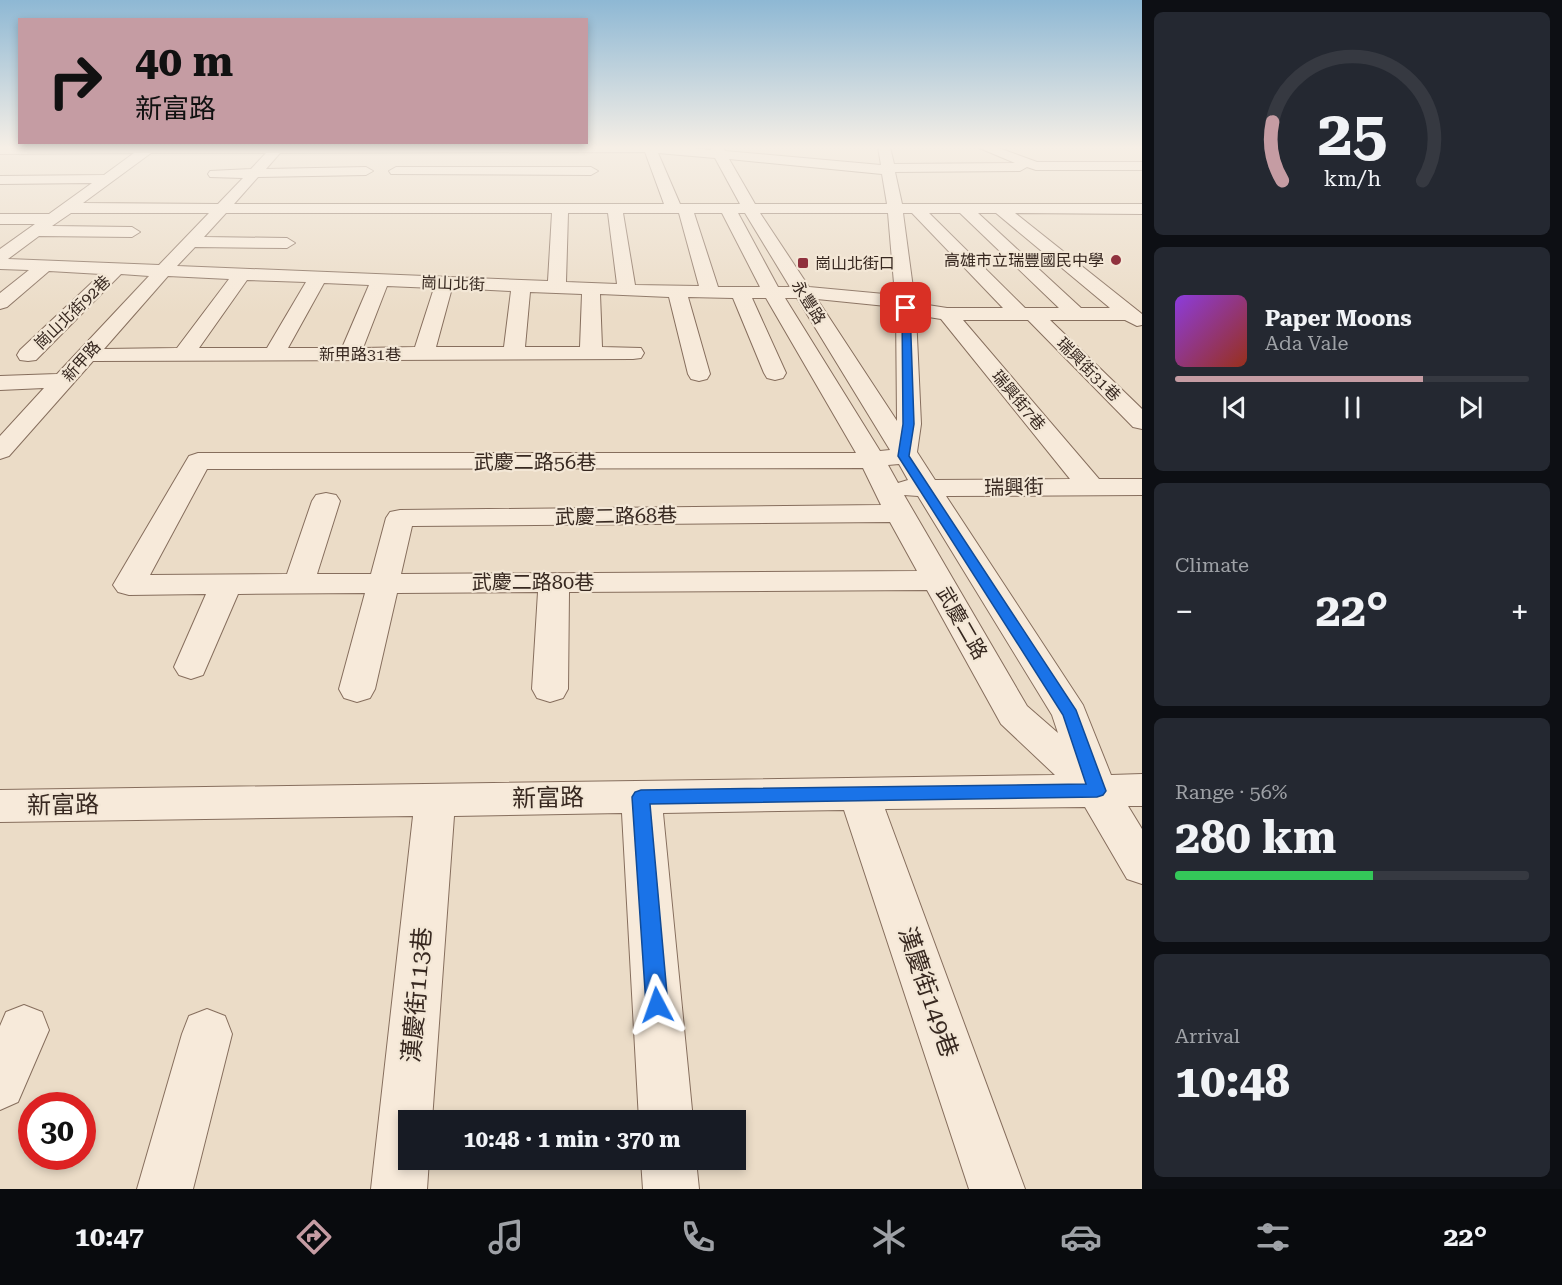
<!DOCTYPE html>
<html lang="en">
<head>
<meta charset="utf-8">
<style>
	body { margin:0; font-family:"Roboto Serif","Noto Sans TC",serif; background:#242831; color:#f1f3f6; height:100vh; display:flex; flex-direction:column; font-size:22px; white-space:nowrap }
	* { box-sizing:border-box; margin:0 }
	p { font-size:20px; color:#9ea1a6 }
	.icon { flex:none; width:33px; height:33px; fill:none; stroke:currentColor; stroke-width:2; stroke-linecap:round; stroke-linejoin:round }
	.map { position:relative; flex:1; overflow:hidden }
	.panel { display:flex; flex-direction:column; gap:12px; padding:12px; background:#0d0f14; width:420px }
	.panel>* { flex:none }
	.top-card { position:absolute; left:18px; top:18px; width:570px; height:126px; border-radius:0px; box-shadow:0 3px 9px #0003; background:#c59ca3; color:#111; overflow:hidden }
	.speed { position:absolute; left:18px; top:1092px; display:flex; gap:12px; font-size:30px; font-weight:700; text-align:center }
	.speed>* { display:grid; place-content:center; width:78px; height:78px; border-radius:50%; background:#171b24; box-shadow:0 3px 9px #0003; line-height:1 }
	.speed .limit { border:9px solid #d22; background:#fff; color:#111 }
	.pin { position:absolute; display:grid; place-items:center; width:51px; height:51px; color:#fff; margin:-26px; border-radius:12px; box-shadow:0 3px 9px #0006 }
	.me { position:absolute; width:66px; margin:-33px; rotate:356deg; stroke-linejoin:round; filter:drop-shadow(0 0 4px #0008) }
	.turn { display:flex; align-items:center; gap:21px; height:126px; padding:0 18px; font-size:27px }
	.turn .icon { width:78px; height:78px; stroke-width:2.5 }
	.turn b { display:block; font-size:42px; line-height:51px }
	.big { font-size:45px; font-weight:700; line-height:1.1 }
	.panel .card { flex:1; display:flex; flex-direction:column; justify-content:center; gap:9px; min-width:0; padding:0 21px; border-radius:9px; background:#242831 }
	.panel .dial { align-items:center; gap:0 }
	.dial svg { height:156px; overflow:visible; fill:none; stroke:#363941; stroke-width:7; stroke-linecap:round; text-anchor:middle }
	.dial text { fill:#f1f3f6; stroke:none }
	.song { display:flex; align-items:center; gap:18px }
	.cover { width:72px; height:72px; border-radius:9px; background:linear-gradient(135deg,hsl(270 70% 55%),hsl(10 70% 35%)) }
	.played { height:6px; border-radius:3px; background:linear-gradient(90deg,#c59ca3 70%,#363941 70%) }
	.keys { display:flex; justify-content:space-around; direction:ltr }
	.heat { display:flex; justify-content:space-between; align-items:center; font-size:33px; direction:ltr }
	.charge { height:9px; border-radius:4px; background:linear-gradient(90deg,#34c759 56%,#363941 0) }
	.trip { position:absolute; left:398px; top:1110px; width:348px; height:60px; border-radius:0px; background:#171b24; box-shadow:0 3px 9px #0003; font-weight:700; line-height:60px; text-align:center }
	.menu { display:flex; height:96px; justify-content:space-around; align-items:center; background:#090b0e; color:#9ea1a6 }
	.menu .icon { width:42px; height:42px }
	.menu .current { color:#c59ca3 }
	.menu b { font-size:27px; color:#f1f3f6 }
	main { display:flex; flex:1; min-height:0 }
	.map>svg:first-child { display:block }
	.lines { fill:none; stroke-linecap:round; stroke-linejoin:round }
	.street-casing { stroke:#866e5d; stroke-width:2 }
	.street { fill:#f7eada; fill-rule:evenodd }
	.route { fill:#1a73e8; stroke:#114b97; stroke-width:1.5 }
	.poi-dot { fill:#90323e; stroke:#f3e7d6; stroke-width:2 }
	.labels { text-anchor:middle; stroke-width:4.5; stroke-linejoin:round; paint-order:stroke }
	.far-poi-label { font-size:16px; fill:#372820; stroke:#f3e7d6; text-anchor:end }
	.far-street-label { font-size:16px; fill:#372820; stroke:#f3e7d6 }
	.street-label { font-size:20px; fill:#372820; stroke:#f3e7d6 }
	.near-street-label { font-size:24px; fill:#372820; stroke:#f3e7d6 }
</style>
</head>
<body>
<main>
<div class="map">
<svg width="1142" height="1189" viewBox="0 0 1142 1189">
	<rect width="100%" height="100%" fill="#ebdcc7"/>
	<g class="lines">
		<g class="street-casing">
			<path id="street" d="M0,147H685L711,150L710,147H723L725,151L881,165L878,147H890L894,164L1015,163L977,147H996L1037,162H1142V170H1036L1027,167L1020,171L895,172L902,204H1142V214L1015,213L1142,314V325L1137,326L1125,320H1050L1142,409V429L1133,427L1028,320H963L1099,479H1142V495L946,496L1083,705L1111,775L1142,774V806H1128L1142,829V884L1127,879L1085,807L885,809L1025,1189H969L844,810L663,813L693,1120H639L622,813L454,816L432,1120H408V1160H429L427,1189H371L413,816L0,822V790L1055,775L1001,724L927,590L569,592L568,689L563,698L550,702L537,698L532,689L538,592L397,593L375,689L370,698L357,702L344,698L339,689L365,593L238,594L203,675L191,679L179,675L174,667L206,594L129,595L118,592L113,585L189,456L198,453H856L766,298H752L786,373L783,378L775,380L767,378L764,373L733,298L688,297L710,374L707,379L699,381L691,379L688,374L669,297L600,294L602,347L641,348L644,353L641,358L633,359L93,361L9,456L0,459V436L44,388L0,390V376L57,374L149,276L121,274L36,360L28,361L20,360L17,355L20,350L101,274L49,271L7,307L0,309V293L29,270L0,269V249L35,224H0V214H49L92,183L0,184V176L104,175L134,153L0,154ZM645,152L664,204H234L258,177L366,175L373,171L366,167L266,169L280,153ZM151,153H266L251,169L210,171L208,174L210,177L243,178L218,204L83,203ZM658,153L715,158L740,204H680ZM729,159L882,174L887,204H755ZM71,213H209L159,265L8,259L39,236L132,237L140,232L132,227L52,226ZM226,213H552L548,281L177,266L195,247L287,248L295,243L287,238L204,237ZM568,213H608L617,284L566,282ZM623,213H679L699,286L635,285ZM694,213H722L760,287H718ZM738,213H745L790,287H778ZM760,213H888L895,295L809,287ZM903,213H912L1003,308H947L915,303ZM929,213H960L1059,308H1025ZM978,213H996L1110,308H1081ZM168,276L229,279L177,348L104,349ZM247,280L306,282L267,348H199ZM324,283L369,285L342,348H288ZM387,286L434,288L415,347L363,348ZM452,288L511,291L504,347H436ZM530,292L582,294L580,347H525ZM785,298H797L890,450L880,451ZM817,299L896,307L897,421ZM916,315L941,319L1070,479L935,480L917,452L921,424ZM899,464L908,480L898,483L888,465ZM863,468L881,505L400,510L390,512L386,518L371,574H317L340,501L336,495L326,493L316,495L312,501L287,574L150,575L207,469ZM904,495L918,496L1052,715L1058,733L1027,706ZM890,522L917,571L401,574L412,526Z
				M396,167H591L598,171L591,175L391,174L389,171Z
				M24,1005L42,1012L49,1030L18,1102L0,1110V1026L6,1012Z
				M207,1009L225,1016L232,1034L193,1189H137L182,1034L189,1016Z
				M641,1160H696L699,1189H643Z"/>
		</g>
		<use href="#street" class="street"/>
	</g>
	<linearGradient id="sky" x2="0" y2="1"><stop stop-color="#8eb8d4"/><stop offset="0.47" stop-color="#f6efe6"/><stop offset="1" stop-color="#f6efe6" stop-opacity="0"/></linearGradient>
	<rect width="1142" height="314" fill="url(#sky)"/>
	<path class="route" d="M906,306L910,308L914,424L909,456L1076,710L1106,791L1103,795L1097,797L650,804L668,1005L664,1012L657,1015L650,1012L646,1005L632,797L635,792L641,790L1086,784L1063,715L898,456L903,424L902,308Z"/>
	<g class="poi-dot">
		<circle cx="1116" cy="260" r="6"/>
		<rect x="797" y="257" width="12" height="12" rx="3"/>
	</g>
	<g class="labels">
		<g class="far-poi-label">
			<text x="1104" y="266">高雄市立瑞豐國民中學</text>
			<text x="815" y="269" text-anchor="start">崗山北街口</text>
		</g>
		<g class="far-street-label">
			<text transform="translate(453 283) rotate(2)" y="6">崗山北街</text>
			<text transform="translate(809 302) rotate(58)" y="6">永豐路</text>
			<text transform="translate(72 312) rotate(-44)" y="6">崗山北街92巷</text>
			<text x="360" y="360">新甲路31巷</text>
			<text transform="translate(81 361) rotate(-48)" y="6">新甲路</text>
			<text transform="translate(1089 369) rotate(45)" y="6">瑞興街31巷</text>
			<text transform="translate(1019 400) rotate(50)" y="6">瑞興街7巷</text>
		</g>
		<g class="street-label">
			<text x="535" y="469">武慶二路56巷</text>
			<text transform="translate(1014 487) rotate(-1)" y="7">瑞興街</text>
			<text transform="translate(616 516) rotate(-1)" y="7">武慶二路68巷</text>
			<text x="533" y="589">武慶二路80巷</text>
			<text transform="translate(962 623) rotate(60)" y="7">武慶二路</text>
		</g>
		<g class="near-street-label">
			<text transform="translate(548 798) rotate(-1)" y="8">新富路</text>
			<text transform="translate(63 805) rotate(-1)" y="8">新富路</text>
			<text transform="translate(928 992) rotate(71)" y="8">漢慶街149巷</text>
			<text transform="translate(417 995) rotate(-85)" y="8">漢慶街113巷</text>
		</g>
	</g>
</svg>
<div class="speed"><div class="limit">30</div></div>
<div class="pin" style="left:906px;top:308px;background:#d93025"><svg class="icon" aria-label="arrive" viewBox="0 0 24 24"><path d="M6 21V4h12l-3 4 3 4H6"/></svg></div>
<svg class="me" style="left:657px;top:1005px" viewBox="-20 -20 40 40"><path d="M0-17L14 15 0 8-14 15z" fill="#1a73e8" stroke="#fff" stroke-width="4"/></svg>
<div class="trip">10:48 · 1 min · 370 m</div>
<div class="top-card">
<div class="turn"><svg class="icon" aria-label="right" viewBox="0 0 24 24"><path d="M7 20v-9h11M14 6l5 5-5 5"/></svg><div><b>40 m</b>新富路</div></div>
</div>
</div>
<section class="panel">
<div class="card dial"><svg viewBox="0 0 100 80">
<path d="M14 69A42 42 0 1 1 86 69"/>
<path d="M14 69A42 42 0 0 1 9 39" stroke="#c59ca3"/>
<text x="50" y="56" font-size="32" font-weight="700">25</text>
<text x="50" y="72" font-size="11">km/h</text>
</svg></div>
<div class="card">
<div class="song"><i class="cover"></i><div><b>Paper Moons</b><p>Ada Vale</p></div></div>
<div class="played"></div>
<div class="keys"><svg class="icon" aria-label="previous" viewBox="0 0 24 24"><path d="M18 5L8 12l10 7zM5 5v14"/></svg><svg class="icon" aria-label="pause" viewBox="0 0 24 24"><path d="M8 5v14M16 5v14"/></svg><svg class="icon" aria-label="next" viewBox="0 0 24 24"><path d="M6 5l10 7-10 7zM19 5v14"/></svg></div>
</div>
<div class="card"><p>Climate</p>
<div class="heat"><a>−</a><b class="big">22°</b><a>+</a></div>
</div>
<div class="card"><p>Range · 56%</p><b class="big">280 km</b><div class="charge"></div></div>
<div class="card"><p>Arrival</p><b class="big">10:48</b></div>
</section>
</main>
<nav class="menu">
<b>10:47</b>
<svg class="icon current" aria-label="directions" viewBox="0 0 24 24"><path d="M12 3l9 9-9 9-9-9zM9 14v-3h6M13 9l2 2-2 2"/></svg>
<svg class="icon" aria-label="music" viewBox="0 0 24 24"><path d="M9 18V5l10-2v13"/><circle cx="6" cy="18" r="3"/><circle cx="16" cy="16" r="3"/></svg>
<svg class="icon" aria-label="phone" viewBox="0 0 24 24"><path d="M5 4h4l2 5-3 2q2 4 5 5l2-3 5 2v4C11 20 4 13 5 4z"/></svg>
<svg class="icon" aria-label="climate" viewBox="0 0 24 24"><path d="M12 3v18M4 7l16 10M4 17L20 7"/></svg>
<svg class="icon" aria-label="car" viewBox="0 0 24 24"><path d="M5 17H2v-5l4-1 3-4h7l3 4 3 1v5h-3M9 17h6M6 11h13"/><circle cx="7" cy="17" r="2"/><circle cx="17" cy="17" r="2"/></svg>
<svg class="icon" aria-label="filters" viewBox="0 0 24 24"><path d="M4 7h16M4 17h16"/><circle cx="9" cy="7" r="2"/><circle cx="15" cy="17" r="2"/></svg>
<b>22°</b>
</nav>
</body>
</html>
